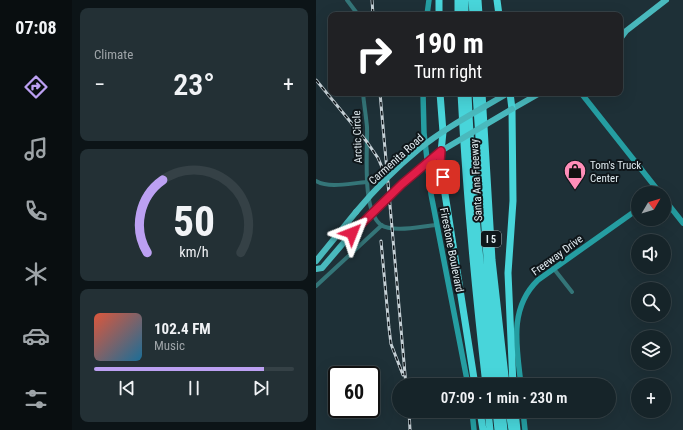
<!DOCTYPE html>
<html lang="en">
<head>
<meta charset="utf-8">
<style>
	body { margin:0; font-family:"Roboto Condensed",sans-serif; background:#233035; color:#f1f3f6; height:100vh; display:flex; flex-direction:column; font-size:15px; white-space:nowrap }
	* { box-sizing:border-box; margin:0 }
	p { font-size:13px; color:#9ea4a8 }
	.icon { flex:none; width:22px; height:22px; fill:none; stroke:currentColor; stroke-width:2; stroke-linecap:round; stroke-linejoin:round }
	.map { position:relative; flex:1; overflow:hidden }
	.side { display:flex; flex-direction:column; gap:8px; padding:8px; background:#0c1417; width:244px }
	.side>* { flex:none }
	.hud { position:absolute; left:12px; top:12px; width:295px; height:84px; border-radius:8px; box-shadow:0 4px 16px #0002,0 0 0 1px #354146; background:#202124; color:#fff; overflow:hidden }
	.needle { width:26px; rotate:52deg }
	.fabs { position:absolute; left:315px; top:186px; display:grid; gap:8px }
	.fabs a { display:grid; place-items:center; width:40px; height:40px; border-radius:50%; background:#162429; box-shadow:0 4px 16px #0002,0 0 0 1px #354146; font-size:20px }
	.speed { position:absolute; left:12px; top:366px; display:flex; gap:8px; font-size:20px; font-weight:700; text-align:center }
	.speed>* { display:grid; place-content:center; width:52px; height:52px; border-radius:50%; background:#162429; box-shadow:0 4px 16px #0002,0 0 0 1px #354146; line-height:1 }
	.speed .limit { border:2px solid #111; border-radius:6px; background:#fff; color:#111 }
	.pin { position:absolute; display:grid; place-items:center; width:34px; height:34px; color:#fff; margin:-17px; border-radius:8px; box-shadow:0 2px 6px #0006 }
	.me { position:absolute; width:44px; margin:-22px; rotate:45deg; stroke-linejoin:round; filter:drop-shadow(0 0 3px #0008) }
	.turn { display:flex; align-items:center; gap:14px; height:84px; padding:0 20px; font-size:18px }
	.turn .icon { width:52px; height:52px; stroke-width:2.5 }
	.turn b { display:block; font-size:28px; line-height:34px }
	.big { font-size:30px; font-weight:600; line-height:1.1 }
	.side .widget { flex:1; display:flex; flex-direction:column; justify-content:center; gap:6px; min-width:0; padding:0 14px; border-radius:8px; background:#233035 }
	.side .dial { align-items:center; gap:0 }
	.dial svg { height:104px; overflow:visible; fill:none; stroke:#354146; stroke-width:7; stroke-linecap:round; text-anchor:middle }
	.dial text { fill:#f1f3f6; stroke:none }
	.song { display:flex; align-items:center; gap:12px }
	.cover { width:48px; height:48px; border-radius:6px; background:linear-gradient(135deg,hsl(10 70% 55%),hsl(200 70% 35%)) }
	.played { height:4px; border-radius:2px; background:linear-gradient(90deg,#bca0f2 85%,#354146 85%) }
	.keys { display:flex; justify-content:space-around; direction:ltr }
	.heat { display:flex; justify-content:space-between; align-items:center; font-size:22px; direction:ltr }
	.trip { position:absolute; left:76px; top:378px; width:224px; height:40px; border-radius:20px; background:#162429; box-shadow:0 4px 16px #0002,0 0 0 1px #354146; font-weight:600; line-height:40px; text-align:center }
	main { display:flex; flex:1; min-height:0 }
	.menu { display:flex; flex-direction:column; width:72px; justify-content:space-around; align-items:center; background:#090e10; color:#9ea4a8 }
	.menu .icon { width:28px; height:28px }
	.menu .on { color:#bca0f2 }
	.menu b { font-size:18px; color:#f1f3f6 }
	.map>svg:first-child { display:block }
	.lines { fill:none; stroke-linecap:round; stroke-linejoin:round }
	.street { stroke:#347578; stroke-width:4 }
	.secondary { stroke:#259ea2; stroke-width:5.5 }
	.primary { stroke:#49b9bd; stroke-width:6 }
	.highway { stroke:#48d5da; stroke-width:7 }
	.rail-casing { stroke:#c5d0d6; stroke-width:3 }
	.rail { stroke:#0f161a; stroke-width:1.5; stroke-dasharray:4.5; stroke-linecap:butt }
	.primary-bridge { stroke:#49b9bd; stroke-width:6 }
	.route-casing { stroke:#92132f; stroke-width:10 }
	.route { stroke:#e11d48; stroke-width:7 }
	.labels { text-anchor:middle; stroke-width:4; stroke-linejoin:round; paint-order:stroke }
	.shield { fill:#0f161a; stroke:#a1aaaf; stroke-width:1 }
	.shield-label { font-size:10px; font-weight:bold; fill:#dfeaef }
	.street-label { font-size:11px; fill:#dfeaef; stroke:#0f161a }
	.poi-label { font-size:11px; fill:#dfeaef; stroke:#0f161a; text-anchor:start }
</style>
</head>
<body>
<main>
<nav class="menu">
<b>07:08</b>
<svg class="icon on" aria-label="directions" viewBox="0 0 24 24"><path d="M12 3l9 9-9 9-9-9zM9 14v-3h6M13 9l2 2-2 2"/></svg>
<svg class="icon" aria-label="music" viewBox="0 0 24 24"><path d="M9 18V5l10-2v13"/><circle cx="6" cy="18" r="3"/><circle cx="16" cy="16" r="3"/></svg>
<svg class="icon" aria-label="phone" viewBox="0 0 24 24"><path d="M5 4h4l2 5-3 2q2 4 5 5l2-3 5 2v4C11 20 4 13 5 4z"/></svg>
<svg class="icon" aria-label="climate" viewBox="0 0 24 24"><path d="M12 3v18M4 7l16 10M4 17L20 7"/></svg>
<svg class="icon" aria-label="car" viewBox="0 0 24 24"><path d="M5 17H2v-5l4-1 3-4h7l3 4 3 1v5h-3M9 17h6M6 11h13"/><circle cx="7" cy="17" r="2"/><circle cx="17" cy="17" r="2"/></svg>
<svg class="icon" aria-label="filters" viewBox="0 0 24 24"><path d="M4 7h16M4 17h16"/><circle cx="9" cy="7" r="2"/><circle cx="15" cy="17" r="2"/></svg>
</nav>
<section class="side">
<div class="widget"><p>Climate</p>
<div class="heat"><a>−</a><b class="big">23°</b><a>+</a></div>
</div>
<div class="widget dial"><svg viewBox="0 0 100 80">
<path d="M14 69A42 42 0 1 1 86 69"/>
<path d="M14 69A42 42 0 0 1 26 13" stroke="#bca0f2"/>
<text x="50" y="56" font-size="32" font-weight="700">50</text>
<text x="50" y="72" font-size="11">km/h</text>
</svg></div>
<div class="widget">
<div class="song"><i class="cover"></i><div><b>102.4 FM</b><p>Music</p></div></div>
<div class="played"></div>
<div class="keys"><svg class="icon" aria-label="previous" viewBox="0 0 24 24"><path d="M18 5L8 12l10 7zM5 5v14"/></svg><svg class="icon" aria-label="pause" viewBox="0 0 24 24"><path d="M8 5v14M16 5v14"/></svg><svg class="icon" aria-label="next" viewBox="0 0 24 24"><path d="M6 5l10 7-10 7zM19 5v14"/></svg></div>
</div>
</section>
<div class="map">
<svg width="367" height="430" viewBox="0 0 367 430">
	<rect width="100%" height="100%" fill="#1e3037"/>
	<g class="lines">
		<path class="street" d="M31,0L40,12V15
			M47,93C48,104 50,116 51,127C52,150 45,210 65,225C77,233 106,226 120,225
			M0,181C14,189 35,183 51,182
			M238,269L256,292
			M0,286L66,225"/>
		<path class="secondary" d="M111,15L113,0
			M107,93L108,133L115,194L152,385
			M265,93L344,193
			M348,199L367,223
			M205,385C201,348 192,309 222,280L322,209
			M156,411L158,430
			M207,411L209,430"/>
		<path class="primary" d="M304,39L310,31L350,0
			M196,109L224,93
			M0,261L40,212
			M0,269L6,268L42,226"/>
		<path class="highway" d="M142,0V15
			M149,0V15
			M156,0L157,15
			M162,0L163,15
			M181,0L183,15
			M123,15V0
			M124,93L127,132L124,162L159,385
			M145,93C150,191 159,288 170,385
			M152,93C156,191 166,288 177,385
			M160,93L173,288L183,385
			M166,93L176,260L190,385
			M194,93L196,109L197,201L192,273L197,385
			M164,411L167,430
			M172,411L174,430
			M180,411L182,430
			M186,411L188,430
			M193,411L196,430
			M199,411L201,430"/>
		<g class="rail-casing">
			<path id="rail" d="M56,0L57,15
				M0,80L51,142L62,158L68,172
				M64,93L90,385
				M65,241L73,328L75,344L87,375
				M93,411L94,430"/>
		</g>
		<use href="#rail" class="rail"/>
		<path class="primary-bridge" d="M40,212C59,189 80,168 103,149C130,127 162,111 192,93
			M42,226L86,184L125,151L196,109"/>
	</g>
	<g class="lines">
		<g class="route-casing">
			<path id="route" d="M36,233L86,184L125,151L124,162L127,177"/>
		</g>
		<use href="#route" class="route"/>
	</g>
	<defs>
		<g id="shop-pin" transform="scale(1.15)"><path d="M0 17L-7.5 6A9.5 9.5 0 1 1 7.5 6Z" fill="#ff8eb9" stroke="#0f161a"/><path d="M-5-2.5h2.3a2.7 3.5 0 0 1 5.4 0H5L5.5 6h-11ZM-1.5-2.5h3a1.5 2.3 0 0 0-3 0Z" fill="#111"/></g>
	</defs>
	<g fill-rule="evenodd">
		<use href="#shop-pin" x="259" y="171"/>
	</g>
	<g class="labels">
		<rect class="shield" x="165" y="231" width="20" height="16" rx="3"/>
		<g class="shield-label">
			<text x="175" y="243">I 5</text>
		</g>
		<g class="street-label">
			<text transform="translate(41 137) rotate(-92)" y="4">Arctic Circle</text>
			<text transform="translate(80 159) rotate(-42)" y="4">Carmenita Road</text>
			<text transform="translate(160 180) rotate(-93)" y="4">Santa Ana Freeway</text>
			<text transform="translate(136 250) rotate(79)" y="4">Firestone Boulevard</text>
			<text transform="translate(241 255) rotate(-36)" y="4">Freeway Drive</text>
		</g>
		<g class="poi-label">
			<text x="274" y="169">Tom's Truck<tspan x="274" dy="13">Center</tspan></text>
		</g>
	</g>
</svg>
<div class="fabs">
<a><svg class="needle" viewBox="-14 -14 28 28"><path d="M0-13l5 13h-10z" fill="#e53935"/><path d="M0 13l5-13h-10z" fill="#9ea4a8"/></svg></a>
<a><svg class="icon" aria-label="sound" viewBox="0 0 24 24"><path d="M4 9h4l5-4v14l-5-4H4zM17 9q2 3 0 6"/></svg></a>
<a><svg class="icon" aria-label="search" viewBox="0 0 24 24"><circle cx="10" cy="10" r="6"/><path d="M15 15l6 6"/></svg></a>
<a><svg class="icon" aria-label="layers" viewBox="0 0 24 24"><path d="M12 4l9 5-9 5-9-5zM3 14l9 5 9-5"/></svg></a>
<a>+</a>
</div>
<div class="speed"><div class="limit">60</div></div>
<div class="pin" style="left:127px;top:177px;background:#d93025"><svg class="icon" aria-label="arrive" viewBox="0 0 24 24"><path d="M6 21V4h12l-3 4 3 4H6"/></svg></div>
<svg class="me" style="left:36px;top:233px" viewBox="-20 -20 40 40"><path d="M0-17L14 15 0 8-14 15z" fill="#e11d48" stroke="#fff" stroke-width="4"/></svg>
<div class="trip">07:09 · 1 min · 230 m</div>
<div class="hud">
<div class="turn"><svg class="icon" aria-label="right" viewBox="0 0 24 24"><path d="M7 20v-9h11M14 6l5 5-5 5"/></svg><div><b>190 m</b>Turn right</div></div>
</div>
</div>
</main>
</body>
</html>
